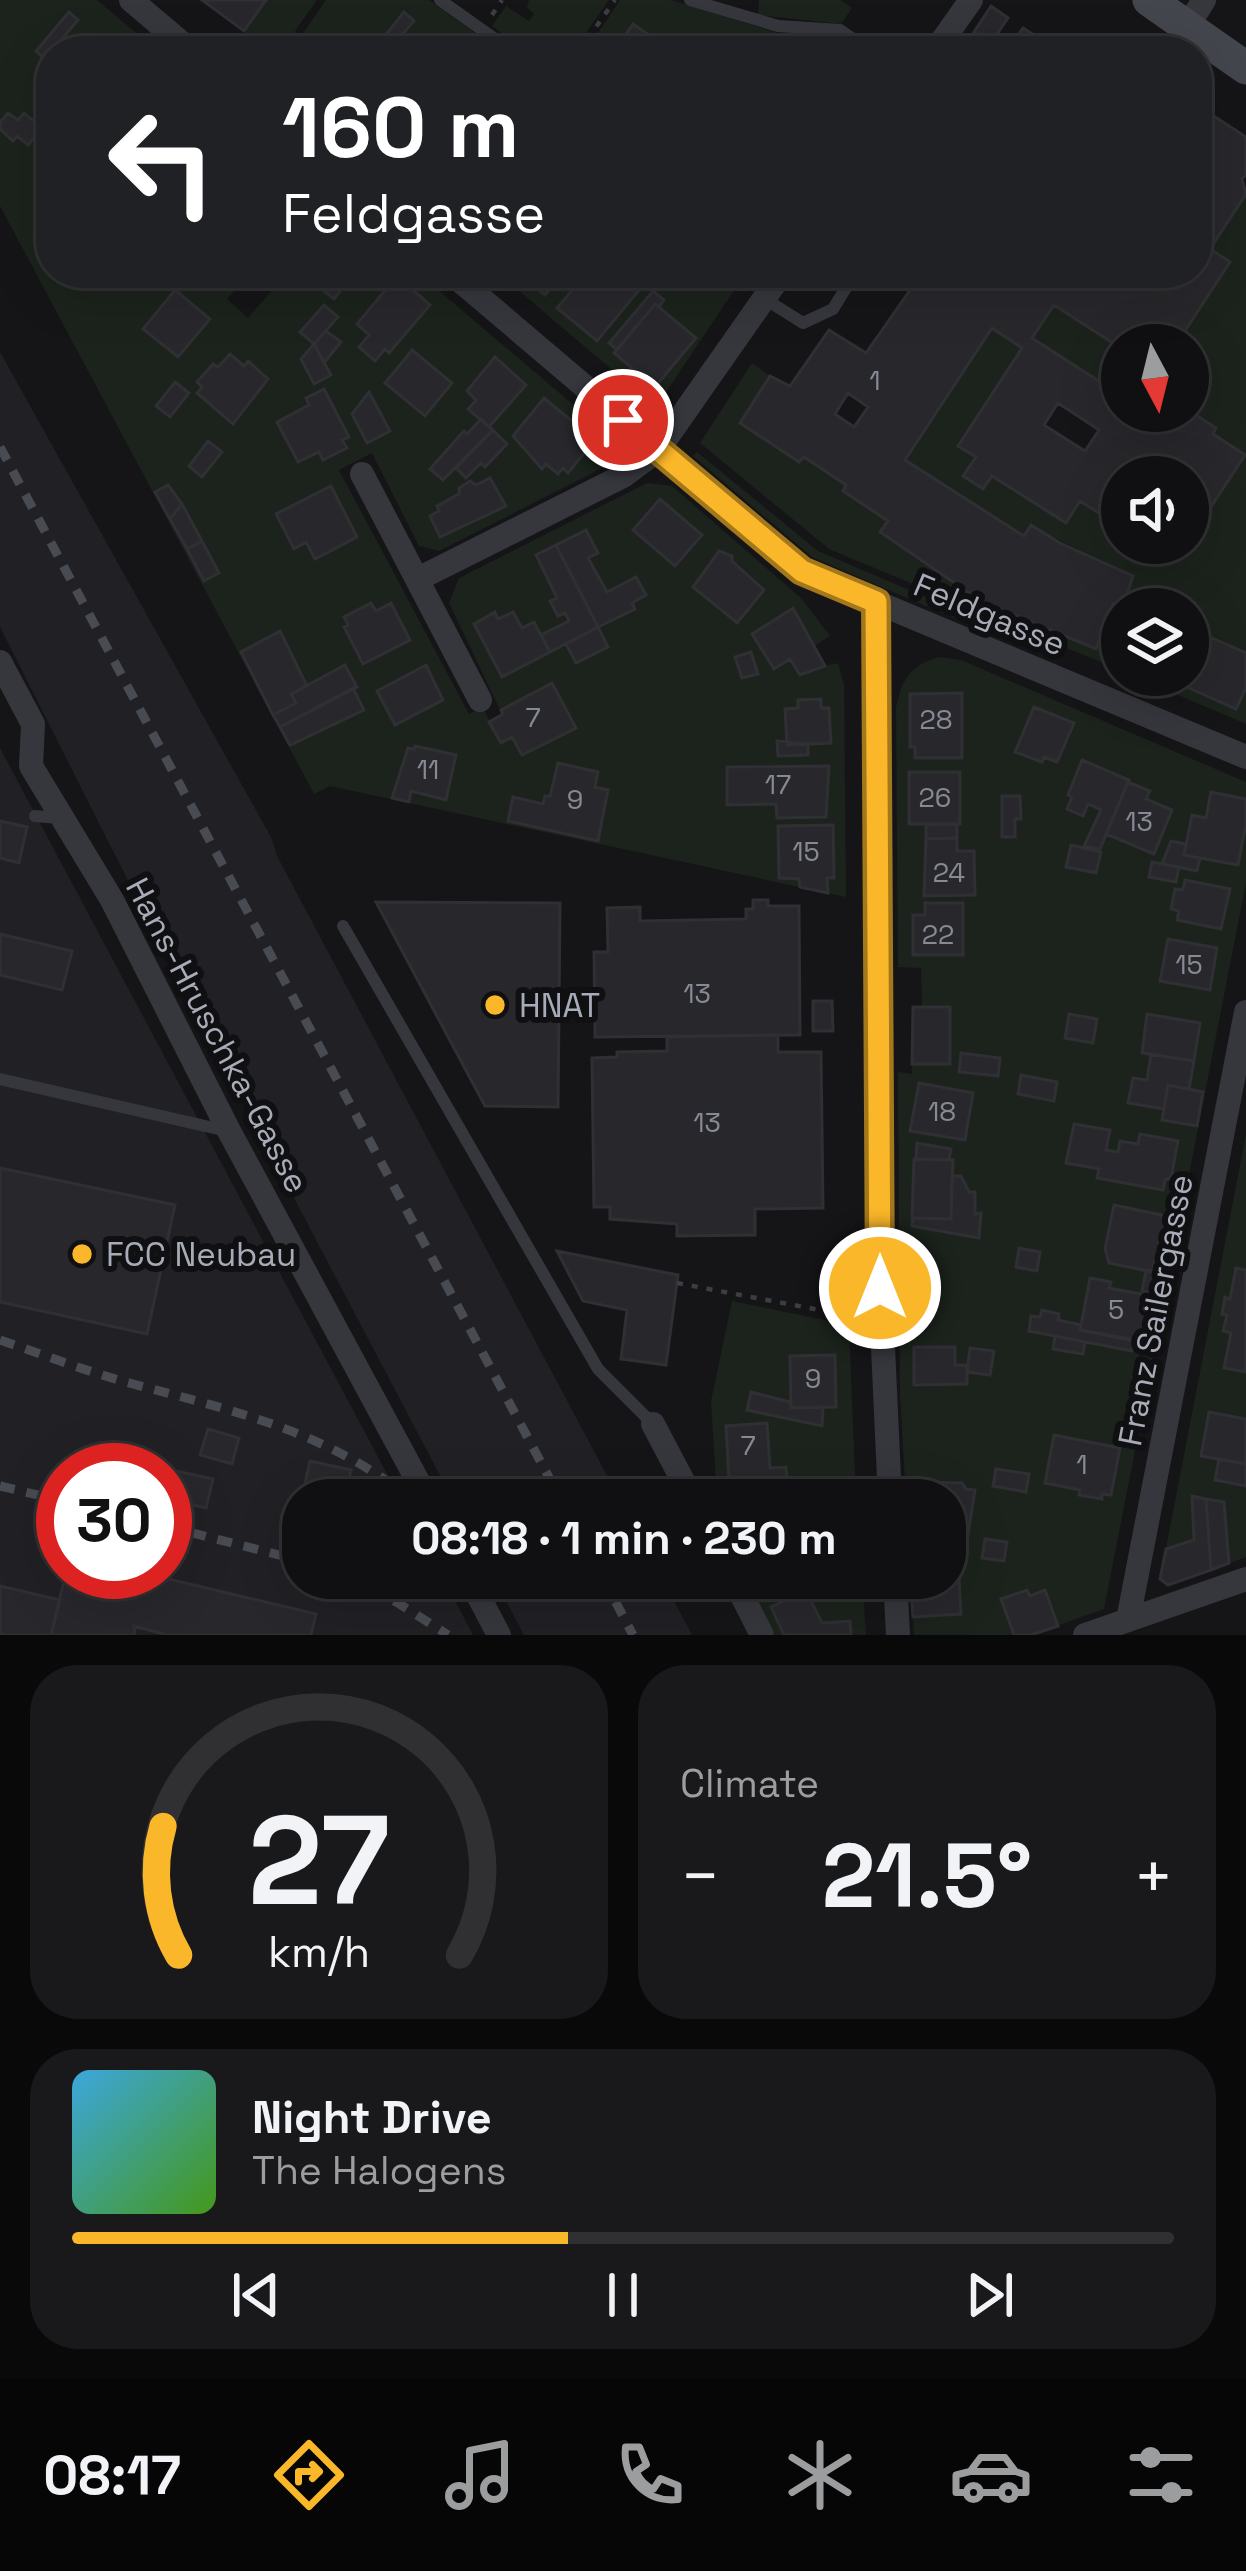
<!DOCTYPE html>
<html lang="en">
<head>
<meta charset="utf-8">
<style>
	body { margin:0; font-family:"Space Grotesk",sans-serif; background:#19191b; color:#f1f3f6; height:100vh; display:flex; flex-direction:column; font-size:45px; white-space:nowrap }
	* { box-sizing:border-box; margin:0 }
	p { font-size:39px; color:#9c9d9f }
	.icon { flex:none; width:66px; height:66px; fill:none; stroke:currentColor; stroke-width:2; stroke-linecap:round; stroke-linejoin:round }
	.map { position:relative; height:1635px; overflow:hidden }
	.drawer { display:flex; flex-direction:column; gap:30px; padding:30px; background:#09090a; flex:1 }
	.drawer>* { flex:none }
	.hud { position:absolute; left:36px; top:36px; width:1176px; height:252px; border-radius:48px; box-shadow:0 12px 48px #0002,0 0 0 3px #303032; background:#202124; color:#fff; overflow:hidden }
	.needle { width:78px; rotate:173deg }
	.tools { position:absolute; left:1101px; top:324px; display:grid; gap:24px }
	.tools a { display:grid; place-items:center; width:108px; height:108px; border-radius:50%; background:#101012; box-shadow:0 12px 48px #0002,0 0 0 3px #303032; font-size:60px }
	.speed { position:absolute; left:36px; top:1443px; display:flex; gap:24px; font-size:60px; font-weight:700; text-align:center }
	.speed>* { display:grid; place-content:center; width:156px; height:156px; border-radius:50%; background:#101012; box-shadow:0 12px 48px #0002,0 0 0 3px #303032; line-height:1 }
	.speed .limit { border:18px solid #d22; background:#fff; color:#111 }
	.pin { position:absolute; display:grid; place-items:center; width:102px; height:102px; color:#fff; margin:-51px; border:6px solid #fff; border-radius:50%; box-shadow:0 3px 12px #0007 }
	.me { position:absolute; width:132px; margin:-66px; rotate:0deg; stroke-linejoin:round; filter:drop-shadow(0 0 9px #0008) }
	.turn { display:flex; align-items:center; gap:42px; height:252px; padding:0 48px; font-size:54px }
	.turn .icon { width:156px; height:156px; stroke-width:2.5 }
	.turn b { display:block; font-size:84px; line-height:102px }
	.big { font-size:90px; font-weight:700; line-height:1.1 }
	.drawer .widget { flex:1; display:flex; flex-direction:column; justify-content:center; gap:18px; min-width:0; padding:0 42px; border-radius:48px; background:#19191b }
	.drawer .dial { align-items:center; gap:0 }
	.dial svg { height:312px; overflow:visible; fill:none; stroke:#303032; stroke-width:7; stroke-linecap:round; text-anchor:middle }
	.dial text { fill:#f1f3f6; stroke:none }
	.song { display:flex; align-items:center; gap:36px }
	.cover { width:144px; height:144px; border-radius:18px; background:linear-gradient(135deg,hsl(200 70% 55%),hsl(100 70% 35%)) }
	.played { height:12px; border-radius:6px; background:linear-gradient(90deg,#fbb72a 45%,#303032 45%) }
	.keys { display:flex; justify-content:space-around; direction:ltr }
	.heat { display:flex; justify-content:space-between; align-items:center; font-size:66px; direction:ltr }
	.drawer .tiles { flex:1; display:grid; gap:30px; grid-template-columns:1fr 1fr }
	.widget:last-child { grid-column:span 2 }
	.trip { position:absolute; left:282px; top:1479px; width:684px; height:120px; border-radius:48px; background:#101012; box-shadow:0 12px 48px #0002,0 0 0 3px #303032; font-weight:700; line-height:120px; text-align:center }
	.menu { display:flex; height:192px; justify-content:space-around; align-items:center; background:#060607; color:#9c9d9f }
	.menu .icon { width:84px; height:84px }
	.menu .active { color:#fbb72a }
	.menu b { font-size:54px; color:#f1f3f6 }
	.map>svg:first-child { display:block }
	.built { fill:#212125; fill-rule:evenodd }
	.green { fill:#1b231c }
	.building { fill:#28282c; stroke:#2f2f34; stroke-width:3; fill-rule:evenodd }
	.lines { fill:none; stroke-linecap:round; stroke-linejoin:round }
	.path { stroke:#3c3e44; stroke-width:4.5; stroke-dasharray:6 9; stroke-linecap:butt }
	.lane { stroke:#36373d; stroke-width:12 }
	.street { stroke:#36373d; stroke-width:24 }
	.secondary { stroke:#44464d; stroke-width:33 }
	.rail { stroke:#494b52; stroke-width:9; stroke-dasharray:15 12; stroke-linecap:butt }
	.route-casing { stroke:#a3771b; stroke-width:30 }
	.route { stroke:#fbb72a; stroke-width:21 }
	.poi-dot { fill:#fbb72a; stroke:#101012; stroke-width:4.5 }
	.labels { text-anchor:middle; stroke-width:12; stroke-linejoin:round; paint-order:stroke }
	.number-label { font-size:27px; fill:#868a94 }
	.street-label { font-size:33px; fill:#a7acb8; stroke:#101012 }
	.poi-label { font-size:33px; fill:#a7acb8; stroke:#101012; text-anchor:start }
</style>
</head>
<body>
<div class="map">
<svg width="1246" height="1635" viewBox="0 0 1246 1635">
	<rect width="100%" height="100%" fill="#151518"/>
	<path class="built" d="M0,352L272,839L277,856L620,1500H453L154,932L0,627Z
		M0,748L401,1500H303V1578H443L473,1635H0ZM63,1470H165V1572H63Z
		M494,1578H662L692,1635H524Z"/>
	<path class="green" d="M0,0H97L157,51H51V273H249L227,299L248,318L287,273H418L616,441V461L439,551L419,546L372,453L339,470L469,714L482,707L490,721L502,714L449,603L459,578L647,483L672,486L802,599L830,636L813,647L825,666L838,663L844,685L846,897L330,786L314,794L0,206Z
		M266,0H317L295,31L301,36L326,0H429L500,51H268L244,31Z
		M529,0H609L573,51H527L492,26L506,6L529,21L534,14L527,8Z
		M620,0H671L778,33H830L821,46L824,49L835,35L845,40L838,51H734L712,36L701,51H672L633,24L614,51H586Z
		M759,0H840L852,8L841,24L758,15Z
		M1246,194V724L1131,675H1188V609H1122V671L829,549L700,443L752,363L770,376L740,424L799,461L804,457L846,485L843,491L888,521L881,531L981,601L1096,649L1113,603L1123,606L1133,576L1030,526L1024,536L905,460L992,328L1022,348L959,446L976,457L992,476L1066,523L1080,501L1122,528V543H1158L1179,556L1245,455L1213,434L1216,428L1188,410V355L1194,346L1181,337L1230,262L1210,249Z
		M498,273H738L743,277L656,407Z
		M1054,305L1122,349V396L1032,338Z
		M697,452L818,551L965,614L963,622L812,557L693,456Z
		M938,657L961,660L1246,782V883L1104,1609L1031,1635H914L910,1578H945V1500H906L900,1394L898,1072L912,1074L913,1007L922,1006L921,968L898,967L896,708C902,679 909,667 938,657Z
		M1246,1134V1557L1168,1585L1160,1579Z
		M732,1301L849,1325L856,1500H717L711,1401Z
		M745,1578H862L866,1635H775Z"/>
	<path class="building" d="M202,0H266L244,31Z
		M991,6L1008,18L991,43L974,32Z
		M69,12L78,20L45,59L36,51Z
		M404,12L414,21L393,45L384,37Z
		M633,24L672,51H614Z
		M1023,28L1059,51H1007Z
		M1197,105L1246,137V174L1242,179L1246,194L1210,249L1230,262L1181,337L1194,346L1188,355V345H1122V349L1054,305L1032,338L1122,396V411L1188,410L1216,428L1213,434L1245,455L1188,542V477H1169L1138,458L1122,477V528L1080,501L1066,523L992,476L983,489L963,476L976,457L958,446L1022,348L992,328L905,460L1024,536L1031,525L1060,543L1133,576L1123,606L1113,603L1096,649L981,601L880,532L888,521L843,491L846,485L804,457L799,462L740,423L770,376L790,386L829,330L866,353L922,273H1054L1059,276L1061,273H1116L1130,282L1136,273H1197V182L1208,165L1197,158ZM848,393L868,407L854,427L835,414ZM1058,403L1099,430L1085,451L1044,425Z
		M8,113L18,120L24,113L42,128L28,145L17,136L13,141L0,129V122Z
		M314,273H355L334,299L309,279Z
		M518,273H563L545,295Z
		M587,273H630L644,284L597,341L557,308Z
		M397,276L430,305L389,353L385,349L375,361L359,347L369,335L357,324Z
		M175,290L210,319L178,357L143,329Z
		M653,291L664,300L659,307L655,304L617,350L609,343Z
		M655,304L696,338L655,387L614,353Z
		M324,305L338,317L314,344L300,332Z
		M326,331L341,342L324,363L314,344Z
		M314,344L331,375L314,384L301,359Z
		M412,350L452,383L425,416L385,383Z
		M230,354L244,366L248,361L268,379L233,424L197,393L202,387L197,382L213,364L218,367Z
		M495,357L526,385L489,427L468,409L476,400L467,391Z
		M175,382L189,393L170,417L156,406Z
		M324,389L349,437L342,440L347,448L323,460L319,452L298,462L277,422L309,405L306,398Z
		M369,392L390,431L367,443L352,414Z
		M544,398L595,440L568,473L563,468L558,474L546,464L542,469L513,436Z
		M481,419L493,430L443,480L430,469L464,431L467,434Z
		M493,430L507,444L485,467L481,463L466,478L456,468Z
		M208,441L222,452L202,477L189,466Z
		M490,478L506,506L440,537L430,516L439,511L437,506L459,494V488L470,481L476,485Z
		M168,485L182,504L170,519L155,492Z
		M331,486L357,537L315,559L306,542L294,549L276,514Z
		M660,499L702,535L675,566L633,530Z
		M182,504L202,541L187,549L170,519Z
		M586,530L598,553L588,558L607,592L636,577L646,595L632,603L635,609L598,627L556,545Z
		M202,541L219,573L204,581L187,549Z
		M556,545L598,627L550,652L541,635L569,621L565,613L558,616L550,601L557,598L536,555Z
		M719,551L732,556V561L764,590L737,623L693,587Z
		M371,603L376,611L391,603L410,640L363,664L344,627L348,625L344,617Z
		M793,608L825,666L800,675L790,659L774,669L752,634Z
		M495,612L498,619L513,612L522,628L534,622L550,652L502,677L474,624Z
		M598,627L608,647L576,663L566,644Z
		M280,631L307,686L291,694L296,703L273,715L241,652Z
		M1212,638L1246,653V688L1236,709L1189,688Z
		M751,652L758,674L742,678L735,657Z
		M345,665L357,687L280,727L273,715L296,703L291,694Z
		M426,665L443,700L395,725L377,691Z
		M552,683L576,728L522,755L512,737L501,743L489,722L503,714L501,710Z
		M353,688L364,710L290,745L280,727Z
		M962,693V758H915V747H910V694Z
		M821,699V708H829L831,743L787,745L785,709L798,708V700Z
		M1034,707L1074,723L1057,762L1044,757L1042,762L1015,752Z
		M777,741L808,744V755L778,756Z
		M415,746L456,755L446,800L411,791L409,802L392,798L408,748L414,749Z
		M1082,760L1129,780L1100,849L1084,846L1101,810L1088,804L1083,816L1067,809L1072,797L1068,795Z
		M558,763L598,772L595,787L608,790L598,841L508,821L513,797L543,804L545,796H550Z
		M829,766L826,817L777,818L776,804L727,805V767Z
		M909,772H960V824H909Z
		M1128,782L1150,791L1146,799L1172,810L1154,854L1106,834Z
		M1211,792L1246,799V824L1238,865L1184,855L1192,815L1206,818Z
		M1002,796H1020L1021,819H1015V837H1002Z
		M0,821L27,827L19,863L0,858Z
		M957,824V838L926,839V825Z
		M833,825L834,878H827L828,893L800,887L799,879L779,878L778,826Z
		M957,838V851H974L975,895L924,896L926,839Z
		M1171,841L1186,844L1184,855L1200,858L1197,871L1162,864Z
		M1071,845L1101,852L1096,873L1066,867Z
		M1152,862L1179,867L1176,882L1149,877Z
		M1185,880L1230,889L1221,929L1177,920L1179,911L1171,909L1175,889L1183,890Z
		M753,900H768V906H799L800,1035L595,1037L594,952H608L607,908L640,907V921L746,919V909H753Z
		M376,902L560,903L558,1107L485,1106Z
		M925,903H963V955H913V915H925Z
		M0,934L72,951L62,990L0,975Z
		M1168,939L1217,948L1210,990L1160,981Z
		M813,1001H832L833,1031H813Z
		M913,1007H950V1064H912Z
		M1069,1014L1097,1019L1093,1043L1065,1038Z
		M1147,1014L1200,1023L1194,1061L1142,1053Z
		M778,1035V1052H821L823,1208L755,1209V1235L677,1236V1224L610,1219V1207H594L592,1058L617,1057V1052L667,1051V1037Z
		M961,1053L1000,1058L998,1076L959,1072Z
		M1151,1054L1194,1061L1189,1089L1168,1085L1164,1109L1128,1103L1133,1078L1147,1080Z
		M1021,1075L1057,1082L1054,1101L1018,1094Z
		M919,1083L973,1093L965,1140L910,1131Z
		M1168,1085L1203,1092L1197,1126L1162,1120Z
		M1074,1124L1110,1130L1106,1150L1118,1152L1120,1141L1138,1144L1140,1134L1178,1141L1171,1178L1165,1180L1163,1190L1097,1178L1099,1169L1066,1163Z
		M917,1143L951,1149L949,1160L916,1159Z
		M914,1159L953,1160L951,1219L912,1218Z
		M0,1168L175,1205L147,1334L0,1302Z
		M952,1176H961L969,1192H975V1214L981,1213L979,1238L912,1226L913,1218L951,1219Z
		M1114,1205L1166,1216L1152,1272L1109,1263L1105,1249Z
		M1019,1248L1040,1252L1037,1271L1016,1267Z
		M557,1251L678,1275L666,1365L621,1359L627,1310L583,1301Z
		M1236,1268L1246,1270V1372L1224,1368L1231,1333L1223,1331L1227,1315L1222,1314L1225,1297L1230,1299Z
		M1146,1270L1169,1274L1165,1295L1142,1291Z
		M1090,1278L1111,1282L1109,1288L1151,1296L1142,1341L1080,1330Z
		M1042,1310L1059,1314L1058,1320L1081,1325L1080,1330L1134,1341L1132,1351L1029,1331L1031,1316L1040,1317Z
		M1055,1336L1085,1342L1083,1354L1053,1349Z
		M914,1347H955V1365H967V1384L914,1385Z
		M970,1348L994,1351L990,1375L967,1372Z
		M835,1355L836,1407L791,1408L790,1356Z
		M751,1392L790,1402L791,1408L823,1407L822,1426L747,1410Z
		M1209,1412L1246,1419V1464L1201,1456Z
		M767,1423L770,1468L786,1467L788,1494L730,1498L726,1426Z
		M208,1429L239,1438L232,1464L200,1455Z
		M1054,1435L1120,1448L1111,1495L1102,1494V1499L1079,1495L1080,1490L1045,1483Z
		M1219,1459L1246,1464V1486L1215,1480Z
		M310,1461L351,1470L344,1500H303V1531L295,1529Z
		M148,1465L213,1479L206,1508L184,1503L182,1513L165,1510V1470H146Z
		M996,1469L1029,1474L1026,1492L993,1486Z
		M928,1482L962,1483L966,1489L975,1490L965,1554L945,1550V1500H925Z
		M1192,1496L1206,1499L1211,1570L1168,1585L1160,1579L1166,1549L1194,1540Z
		M1206,1499L1224,1502L1229,1563L1211,1570Z
		M985,1539L1007,1542L1004,1561L982,1558Z
		M958,1561L961,1614L913,1617L910,1578H945V1562Z
		M66,1572H139L316,1614L311,1635H167L134,1626L135,1635H51Z
		M0,1586L60,1600L51,1635H0Z
		M1027,1590L1030,1596L1045,1590L1058,1626L1031,1635H1014L1001,1599Z
		M806,1591L822,1623L850,1621L851,1635H784L771,1607Z"/>
	<g class="lines">
		<path class="path" d="M492,15L502,0
			M579,51L615,0
			M677,1283L857,1317"/>
		<path class="lane" d="M440,0L512,51
			M690,0L778,26L840,30L870,51
			M765,299L803,323L833,309L855,273
			M35,816L59,818
			M343,926L598,1369L653,1424
			M0,1079L227,1131"/>
		<path class="street" d="M131,0L191,51
			M1187,27L1204,0
			M935,51L971,0
			M451,273L802,571L1246,757
			M362,474L480,700
			M418,579L623,476L658,450L782,273
			M876,602L879,1259L890,1500
			M0,662L33,724L31,766L112,900L229,1131L428,1500
			M653,1424L693,1500
			M469,1578L499,1635
			M733,1578L762,1635
			M895,1578L898,1635
			M1128,1620L1246,1012
			M1085,1635L1246,1579"/>
		<path class="secondary" d="M1149,0L1246,68"/>
		<path class="rail" d="M0,447L561,1500
			M0,1340C44,1355 88,1372 133,1384C238,1412 325,1431 413,1500
			M0,1486L63,1501
			M165,1526L303,1561
			M345,1578L398,1603L448,1635
			M603,1578L633,1635"/>
	</g>
	<g class="lines">
		<g class="route-casing">
			<path id="route" d="M623,420L802,571L876,602L880,1288"/>
		</g>
		<use href="#route" class="route"/>
	</g>
	<g class="poi-dot">
		<circle cx="495" cy="1005" r="12"/>
		<circle cx="82" cy="1254" r="12"/>
	</g>
	<g class="labels">
		<g class="number-label">
			<text x="875" y="390">1</text>
			<text x="533" y="727">7</text>
			<text x="936" y="729">28</text>
			<text x="428" y="779">11</text>
			<text x="778" y="794">17</text>
			<text x="935" y="807">26</text>
			<text x="575" y="809">9</text>
			<text x="1139" y="831">13</text>
			<text x="806" y="861">15</text>
			<text x="949" y="882">24</text>
			<text x="938" y="944">22</text>
			<text x="1189" y="974">15</text>
			<text x="697" y="1003">13</text>
			<text x="942" y="1121">18</text>
			<text x="707" y="1132">13</text>
			<text x="1116" y="1319">5</text>
			<text x="813" y="1388">9</text>
			<text x="748" y="1455">7</text>
			<text x="1082" y="1474">1</text>
		</g>
		<g class="street-label">
			<text transform="translate(990 614) rotate(23)" y="12">Feldgasse</text>
			<text transform="translate(218 1035) rotate(62)" y="12">Hans-Hruschka-Gasse</text>
			<text transform="translate(1155 1310) rotate(-79)" y="12">Franz Sailergasse</text>
		</g>
		<g class="poi-label">
			<text x="519" y="1017">HNAT</text>
			<text x="106" y="1266">FCC Neubau</text>
		</g>
	</g>
</svg>
<div class="tools">
<a><svg class="needle" viewBox="-14 -14 28 28"><path d="M0-13l5 13h-10z" fill="#e53935"/><path d="M0 13l5-13h-10z" fill="#9c9d9f"/></svg></a>
<a><svg class="icon" aria-label="sound" viewBox="0 0 24 24"><path d="M4 9h4l5-4v14l-5-4H4zM17 9q2 3 0 6"/></svg></a>
<a><svg class="icon" aria-label="layers" viewBox="0 0 24 24"><path d="M12 4l9 5-9 5-9-5zM3 14l9 5 9-5"/></svg></a>
</div>
<div class="speed"><div class="limit">30</div></div>
<div class="pin" style="left:623px;top:420px;background:#d93025"><svg class="icon" aria-label="arrive" viewBox="0 0 24 24"><path d="M6 21V4h12l-3 4 3 4H6"/></svg></div>
<svg class="me" style="left:880px;top:1288px" viewBox="-20 -20 40 40"><circle r="17" fill="#fbb72a" stroke="#fff" stroke-width="3"/><path d="M0-11L8 9 0 5-8 9z" fill="#fff"/></svg>
<div class="trip">08:18 · 1 min · 230 m</div>
<div class="hud">
<div class="turn"><svg class="icon" aria-label="left" viewBox="0 0 24 24"><path d="M17 20v-9H6M10 6l-5 5 5 5"/></svg><div><b>160 m</b>Feldgasse</div></div>
</div>
</div>
<section class="drawer">
<div class="tiles">
<div class="widget dial"><svg viewBox="0 0 100 80">
<path d="M14 69A42 42 0 1 1 86 69"/>
<path d="M14 69A42 42 0 0 1 10 36" stroke="#fbb72a"/>
<text x="50" y="56" font-size="32" font-weight="700">27</text>
<text x="50" y="72" font-size="11">km/h</text>
</svg></div>
<div class="widget"><p>Climate</p>
<div class="heat"><a>−</a><b class="big">21.5°</b><a>+</a></div>
</div>
<div class="widget">
<div class="song"><i class="cover"></i><div><b>Night Drive</b><p>The Halogens</p></div></div>
<div class="played"></div>
<div class="keys"><svg class="icon" aria-label="previous" viewBox="0 0 24 24"><path d="M18 5L8 12l10 7zM5 5v14"/></svg><svg class="icon" aria-label="pause" viewBox="0 0 24 24"><path d="M8 5v14M16 5v14"/></svg><svg class="icon" aria-label="next" viewBox="0 0 24 24"><path d="M6 5l10 7-10 7zM19 5v14"/></svg></div>
</div>
</div>
</section>
<nav class="menu">
<b>08:17</b>
<svg class="icon active" aria-label="directions" viewBox="0 0 24 24"><path d="M12 3l9 9-9 9-9-9zM9 14v-3h6M13 9l2 2-2 2"/></svg>
<svg class="icon" aria-label="music" viewBox="0 0 24 24"><path d="M9 18V5l10-2v13"/><circle cx="6" cy="18" r="3"/><circle cx="16" cy="16" r="3"/></svg>
<svg class="icon" aria-label="phone" viewBox="0 0 24 24"><path d="M5 4h4l2 5-3 2q2 4 5 5l2-3 5 2v4C11 20 4 13 5 4z"/></svg>
<svg class="icon" aria-label="climate" viewBox="0 0 24 24"><path d="M12 3v18M4 7l16 10M4 17L20 7"/></svg>
<svg class="icon" aria-label="car" viewBox="0 0 24 24"><path d="M5 17H2v-5l4-1 3-4h7l3 4 3 1v5h-3M9 17h6M6 11h13"/><circle cx="7" cy="17" r="2"/><circle cx="17" cy="17" r="2"/></svg>
<svg class="icon" aria-label="filters" viewBox="0 0 24 24"><path d="M4 7h16M4 17h16"/><circle cx="9" cy="7" r="2"/><circle cx="15" cy="17" r="2"/></svg>
</nav>
</body>
</html>
